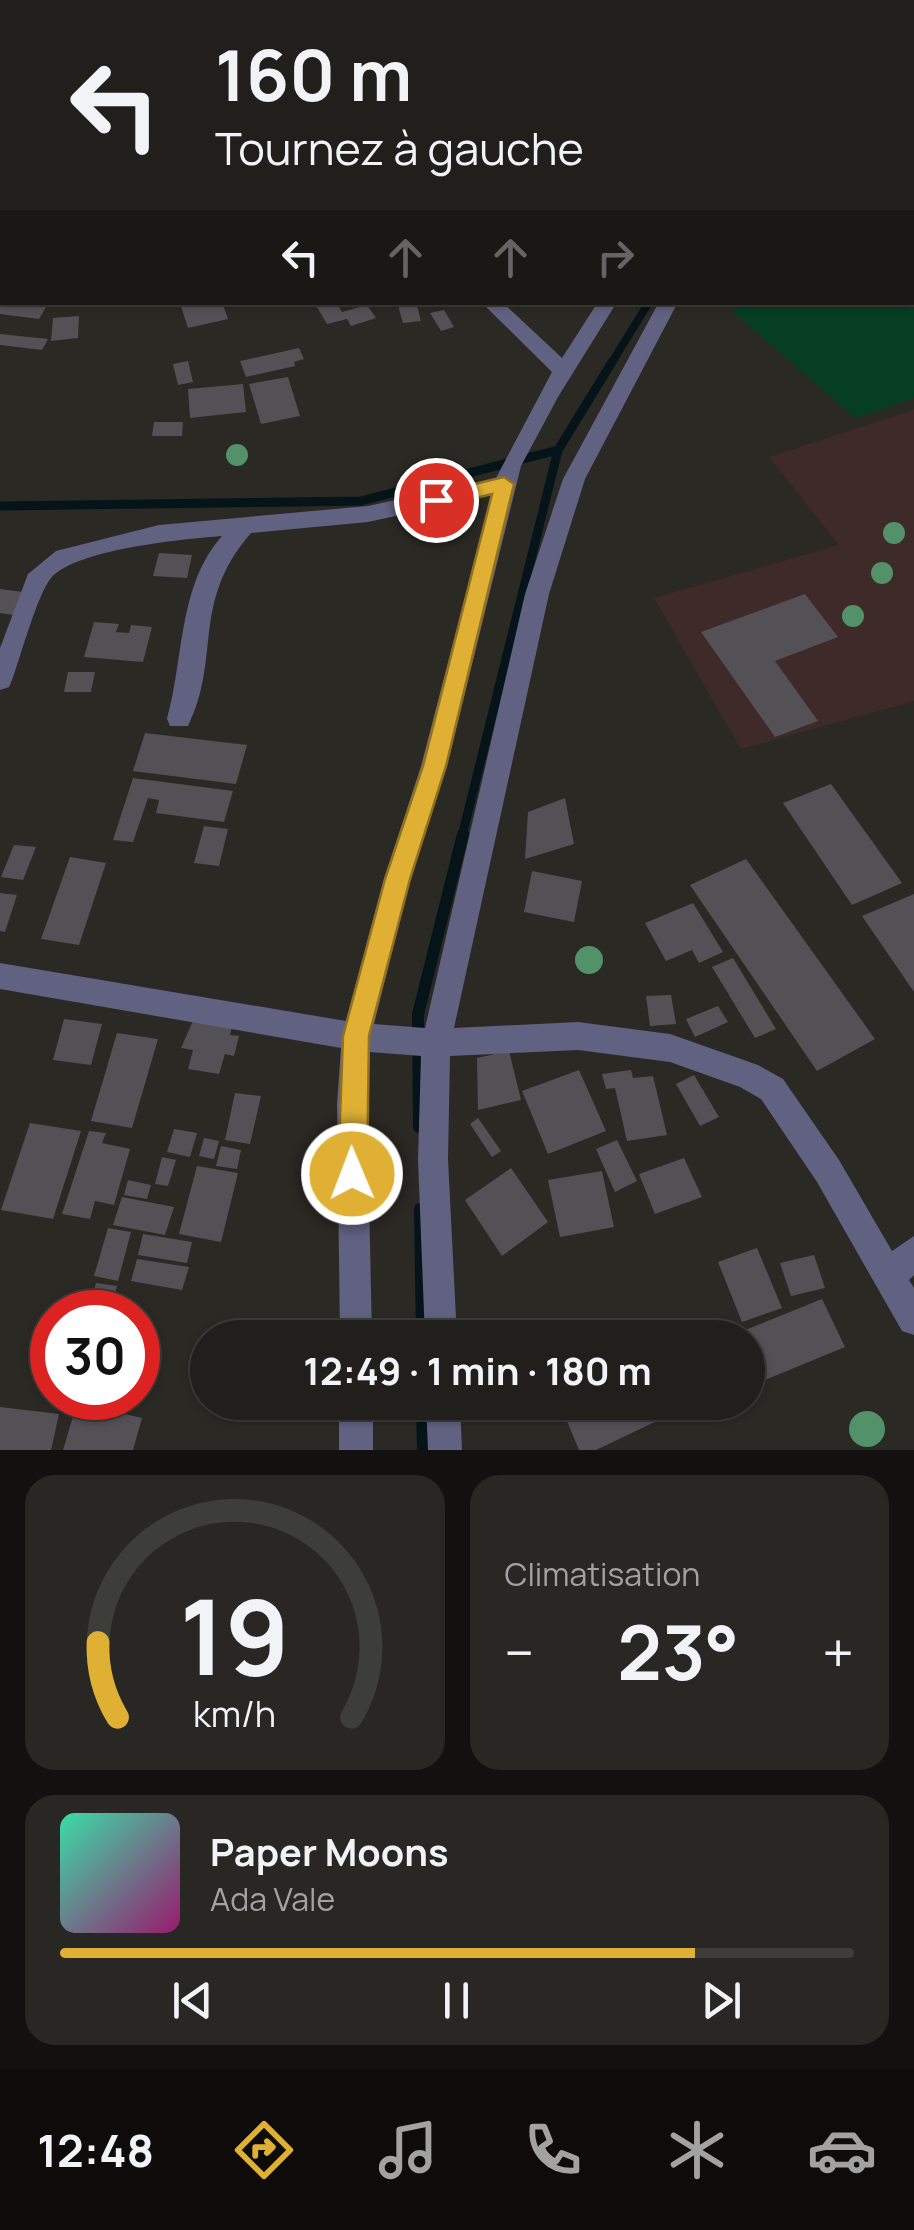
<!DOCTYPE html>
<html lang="fr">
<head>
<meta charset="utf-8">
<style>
	body { margin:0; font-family:Manrope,sans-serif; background:#282724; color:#f1f3f6; height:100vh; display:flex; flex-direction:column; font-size:38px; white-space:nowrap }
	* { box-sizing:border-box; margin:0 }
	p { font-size:32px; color:#a2a2a3 }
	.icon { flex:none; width:55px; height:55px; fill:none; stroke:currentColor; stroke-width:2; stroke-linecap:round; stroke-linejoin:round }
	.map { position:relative; height:1450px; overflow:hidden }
	.drawer { display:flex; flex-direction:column; gap:25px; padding:25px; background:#12110f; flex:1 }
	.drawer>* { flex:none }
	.top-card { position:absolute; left:0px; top:0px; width:915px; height:305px; box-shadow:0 2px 8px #0004,0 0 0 2px #3d3d3a; background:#201f1b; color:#f1f3f6; overflow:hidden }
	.speed { position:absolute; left:30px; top:1290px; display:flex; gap:20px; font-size:50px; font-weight:700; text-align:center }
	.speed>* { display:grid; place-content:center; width:130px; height:130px; border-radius:50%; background:#201f1b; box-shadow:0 2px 8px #0004,0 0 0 2px #3d3d3a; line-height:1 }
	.speed .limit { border:15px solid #d22; background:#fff; color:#111 }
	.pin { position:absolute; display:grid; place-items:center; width:85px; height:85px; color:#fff; margin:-42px; border:5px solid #fff; border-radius:50%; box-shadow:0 2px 10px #0007 }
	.me { position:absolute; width:110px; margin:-55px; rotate:359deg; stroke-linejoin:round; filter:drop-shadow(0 0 8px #0008) }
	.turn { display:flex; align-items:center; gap:35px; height:210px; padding:0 50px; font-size:45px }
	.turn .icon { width:130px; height:130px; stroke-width:2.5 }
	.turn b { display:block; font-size:70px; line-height:85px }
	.lanes { display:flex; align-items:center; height:95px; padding:0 50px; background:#0003; justify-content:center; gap:50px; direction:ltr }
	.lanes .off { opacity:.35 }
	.big { font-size:75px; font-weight:700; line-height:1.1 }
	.drawer .tile { flex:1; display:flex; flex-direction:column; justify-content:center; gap:15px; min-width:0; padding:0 35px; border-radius:30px; background:#282724 }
	.drawer .dial { align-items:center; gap:0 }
	.dial svg { height:260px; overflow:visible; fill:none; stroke:#3d3d3a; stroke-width:7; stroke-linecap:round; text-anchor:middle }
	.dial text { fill:#f1f3f6; stroke:none }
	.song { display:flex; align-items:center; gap:30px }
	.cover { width:120px; height:120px; border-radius:15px; background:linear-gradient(135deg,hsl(160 70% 55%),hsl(320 70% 35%)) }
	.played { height:10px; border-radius:5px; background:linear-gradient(90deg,#dfb034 80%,#3d3d3a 80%) }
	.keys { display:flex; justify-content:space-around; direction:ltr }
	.heat { display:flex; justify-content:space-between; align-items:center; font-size:55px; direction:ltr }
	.drawer .tiles { flex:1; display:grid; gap:25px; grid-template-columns:1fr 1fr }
	.tile:last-child { grid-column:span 2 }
	.trip { position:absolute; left:190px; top:1320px; width:575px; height:100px; border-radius:50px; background:#201f1b; box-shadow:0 2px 8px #0004,0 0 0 2px #3d3d3a; font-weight:700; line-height:100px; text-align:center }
	.dock { display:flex; height:160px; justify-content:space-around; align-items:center; background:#0d0c0b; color:#a2a2a3 }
	.dock .icon { width:70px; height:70px }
	.dock .selected { color:#dfb034 }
	.dock b { font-size:45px; color:#f1f3f6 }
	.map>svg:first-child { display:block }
	.education { fill:#3e2b29 }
	.green { fill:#053e23 }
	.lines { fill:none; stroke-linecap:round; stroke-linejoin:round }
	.stream-far2 { stroke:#051418; stroke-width:8 }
	.stream-far1 { stroke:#051418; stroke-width:9 }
	.stream { stroke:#051418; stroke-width:12 }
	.building { fill:#535156 }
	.street { fill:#616181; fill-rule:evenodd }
	.secondary { fill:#8080b3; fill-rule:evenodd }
	.tree { fill:#52916a }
	.route { fill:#dfb034; stroke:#917222; stroke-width:2.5 }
</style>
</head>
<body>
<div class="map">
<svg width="914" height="1450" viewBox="0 0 914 1450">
	<rect width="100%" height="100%" fill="#2b2924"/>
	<path class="education" d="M914,410V701L741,749L654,598L839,545L769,457Z"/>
	<path class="green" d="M914,216V398L855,418L732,311L747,302H912Z"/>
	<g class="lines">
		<path class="stream-far2" d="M852,2L860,0
			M611,364L649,302"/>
		<path class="stream-far1" d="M0,506L361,501L558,450
			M462,836L558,450L612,362"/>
		<path class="stream" d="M419,1127L418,1014L463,834
			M420,1209L422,1338
			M422,1402L423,1450"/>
	</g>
	<path class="building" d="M0,302H49L39,319L0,314Z
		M222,302L228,319L188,328L180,303Z
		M314,302H336L342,312L367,305L376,318L351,326L347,319L327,324Z
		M397,302H416L421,321L403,323Z
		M444,310L454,327L441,331L430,313Z
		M79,316L78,338L51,341L53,318Z
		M0,334L48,339L42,350L0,345Z
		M299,348L304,359L294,362L295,366L246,377L240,361Z
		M188,361L193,382L178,385L173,364Z
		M288,377L300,416L261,424L249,384Z
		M243,384L246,412L190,418L188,389Z
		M154,422H183L182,436H152Z
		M159,553L192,555L187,578L153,576Z
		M0,589L23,592L13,615L0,613Z
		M805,594L838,637L775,661L818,721L775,737L701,632Z
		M94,622L119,624L116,632L129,633L131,625L152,627L143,662L84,657Z
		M68,672H95L91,692H64Z
		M145,733L247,745L236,784L133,771Z
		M133,778L233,791L224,822L156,813L159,800L148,798L133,842L113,840Z
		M831,784L902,883L852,905L783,803Z
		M565,798L574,844L525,859L528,812Z
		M204,826L228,829L219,866L194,863Z
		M14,845L36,847L23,880L1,877Z
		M70,857L106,863L79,945L41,939Z
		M746,859L875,1039L817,1071L690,885Z
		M532,871L582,881L574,922L524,912Z
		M0,893L17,895L5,932L0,931Z
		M914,894V992L862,916Z
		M693,903L723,952L699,963L692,950L666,961L645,923Z
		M733,958L776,1029L755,1038L712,967Z
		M671,995L676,1024L650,1026L646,996Z
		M718,1006L728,1022L695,1037L686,1019Z
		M196,1014L233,1021L230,1035L239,1036L234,1056L225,1054L219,1074L188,1069L193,1050L181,1048Z
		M64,1019L102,1024L91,1065L53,1060Z
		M117,1033L158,1039L132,1128L91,1121Z
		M509,1051L521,1100L478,1110L477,1058Z
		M579,1070L606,1131L548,1154L522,1091Z
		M631,1070L633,1078L653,1076L667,1135L627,1141L615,1088L606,1089L602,1074Z
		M694,1075L719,1117L700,1126L676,1084Z
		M235,1093L261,1096L250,1144L225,1140Z
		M478,1118L501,1151L492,1157L470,1124Z
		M30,1123L81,1131L53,1219L1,1210Z
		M174,1129L197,1133L190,1157L167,1152Z
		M89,1131L106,1133L102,1143L130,1149L114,1205L95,1201L90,1219L62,1214Z
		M204,1138L219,1141L214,1159L199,1156Z
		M617,1140L637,1181L615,1192L596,1149Z
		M221,1146L241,1150L237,1169L216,1166Z
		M162,1157L176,1160L168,1186L155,1184Z
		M684,1158L702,1197L655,1214L639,1174Z
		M197,1166L238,1173L221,1242L179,1234Z
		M511,1168L548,1222L502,1256L465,1200Z
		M602,1171L614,1227L560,1237L548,1180Z
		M128,1180L151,1185L147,1199L124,1195Z
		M122,1197L174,1207L165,1235L113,1225Z
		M108,1228L131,1232L118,1281L94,1276Z
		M143,1234L192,1242L187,1263L138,1255Z
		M757,1248L782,1308L742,1322L718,1262Z
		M814,1255L825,1288L791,1296L780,1263Z
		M137,1259L189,1267L182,1290L131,1281Z
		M96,1283L117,1286L110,1312H88Z
		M822,1299L845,1347L748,1387V1338L728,1337Z
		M559,1402H651L659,1420L596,1450H579Z
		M77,1403L142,1418L133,1450H63Z
		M0,1407L59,1414L51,1450H0Z"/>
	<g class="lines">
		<path class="street" d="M0,0H9L0,6Z
			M432,0H448L450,2H434Z
			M914,3V13L912,14V4Z
			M2,35V45L0,46V36Z
			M481,302H502L562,358L598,302H617L558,397L521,466L447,766L410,879L374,1024L425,1028L525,594L563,479L659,302H678L585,479L549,594L454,1028L578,1022L670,1034L758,1065L783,1079L839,1160L892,1251L914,1236V1275L909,1280L914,1288V1335L902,1331L817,1182L761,1099L740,1087L670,1062L578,1050L450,1056L448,1159L457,1338H425L418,1159L421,1056L370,1052L367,1103L372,1338H340L337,1103L341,1048L0,989V963L346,1021L384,879L421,766L492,495L368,522L251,533C190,603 222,657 188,726H170L167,719C184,659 178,585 222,536C184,539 76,549 51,578C38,593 20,658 12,680L9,687L0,690V648L28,574L56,551L159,525L368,506L496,478L552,372Z
			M339,1402H373V1450H339Z
			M426,1402H460L462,1450H428Z"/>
		<path class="secondary" d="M871,0H888L890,2H873Z
			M912,23L914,24V34L912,33Z"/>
	</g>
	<g class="tree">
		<circle cx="237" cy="455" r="11"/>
		<circle cx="894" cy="533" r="11"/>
		<circle cx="882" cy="573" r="11"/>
		<circle cx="853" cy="616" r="11"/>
		<circle cx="589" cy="960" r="14"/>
		<circle cx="867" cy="1429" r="18"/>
	</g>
	<path class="route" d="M504,477L514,484L446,766L410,879L369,1036L367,1174L362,1184L352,1188L343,1184L338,1174L343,1036L385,879L423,766L492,494L436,508L426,500L436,493Z"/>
</svg>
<div class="speed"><div class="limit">30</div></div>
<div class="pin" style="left:436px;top:500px;background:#d93025"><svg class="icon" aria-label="arrive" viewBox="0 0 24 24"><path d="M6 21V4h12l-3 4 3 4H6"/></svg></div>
<svg class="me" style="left:352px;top:1174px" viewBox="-20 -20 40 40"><circle r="17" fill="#dfb034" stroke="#fff" stroke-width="3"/><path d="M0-11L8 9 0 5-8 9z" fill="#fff"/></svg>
<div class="trip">12:49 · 1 min · 180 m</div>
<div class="top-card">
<div class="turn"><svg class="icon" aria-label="left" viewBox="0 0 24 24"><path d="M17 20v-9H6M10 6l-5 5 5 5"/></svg><div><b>160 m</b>Tournez à gauche</div></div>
<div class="lanes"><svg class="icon" aria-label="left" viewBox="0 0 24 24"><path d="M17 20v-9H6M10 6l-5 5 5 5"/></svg><svg class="icon off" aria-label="ahead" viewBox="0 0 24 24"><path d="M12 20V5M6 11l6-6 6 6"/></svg><svg class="icon off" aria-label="ahead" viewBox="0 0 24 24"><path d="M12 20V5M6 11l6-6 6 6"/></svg><svg class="icon off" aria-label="right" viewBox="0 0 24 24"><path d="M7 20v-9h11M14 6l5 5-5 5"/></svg></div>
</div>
</div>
<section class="drawer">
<div class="tiles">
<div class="tile dial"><svg viewBox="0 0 100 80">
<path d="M14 69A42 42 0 1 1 86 69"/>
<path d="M14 69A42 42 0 0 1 8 46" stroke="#dfb034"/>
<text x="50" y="56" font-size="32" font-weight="700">19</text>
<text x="50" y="72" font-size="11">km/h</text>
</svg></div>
<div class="tile"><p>Climatisation</p>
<div class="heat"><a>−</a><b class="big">23°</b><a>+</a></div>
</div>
<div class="tile">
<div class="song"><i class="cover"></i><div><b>Paper Moons</b><p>Ada Vale</p></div></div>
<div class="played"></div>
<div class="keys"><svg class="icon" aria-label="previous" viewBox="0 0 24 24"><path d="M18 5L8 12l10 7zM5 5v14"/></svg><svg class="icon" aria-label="pause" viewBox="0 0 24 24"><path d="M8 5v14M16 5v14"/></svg><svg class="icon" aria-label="next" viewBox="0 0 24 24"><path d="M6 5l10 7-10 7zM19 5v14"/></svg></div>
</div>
</div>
</section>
<nav class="dock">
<b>12:48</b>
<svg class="icon selected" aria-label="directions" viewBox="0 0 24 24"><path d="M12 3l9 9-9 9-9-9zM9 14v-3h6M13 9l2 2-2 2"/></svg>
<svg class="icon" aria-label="music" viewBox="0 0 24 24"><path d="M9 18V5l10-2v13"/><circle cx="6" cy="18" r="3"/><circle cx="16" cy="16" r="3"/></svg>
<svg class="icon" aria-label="phone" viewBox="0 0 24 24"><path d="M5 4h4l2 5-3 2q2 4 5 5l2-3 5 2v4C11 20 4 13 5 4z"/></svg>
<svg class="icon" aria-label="climate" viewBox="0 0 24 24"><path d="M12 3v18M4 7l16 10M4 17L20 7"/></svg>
<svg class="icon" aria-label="car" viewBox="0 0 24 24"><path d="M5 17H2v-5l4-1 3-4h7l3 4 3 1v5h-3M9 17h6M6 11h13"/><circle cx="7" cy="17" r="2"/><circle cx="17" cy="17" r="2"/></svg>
</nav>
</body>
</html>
